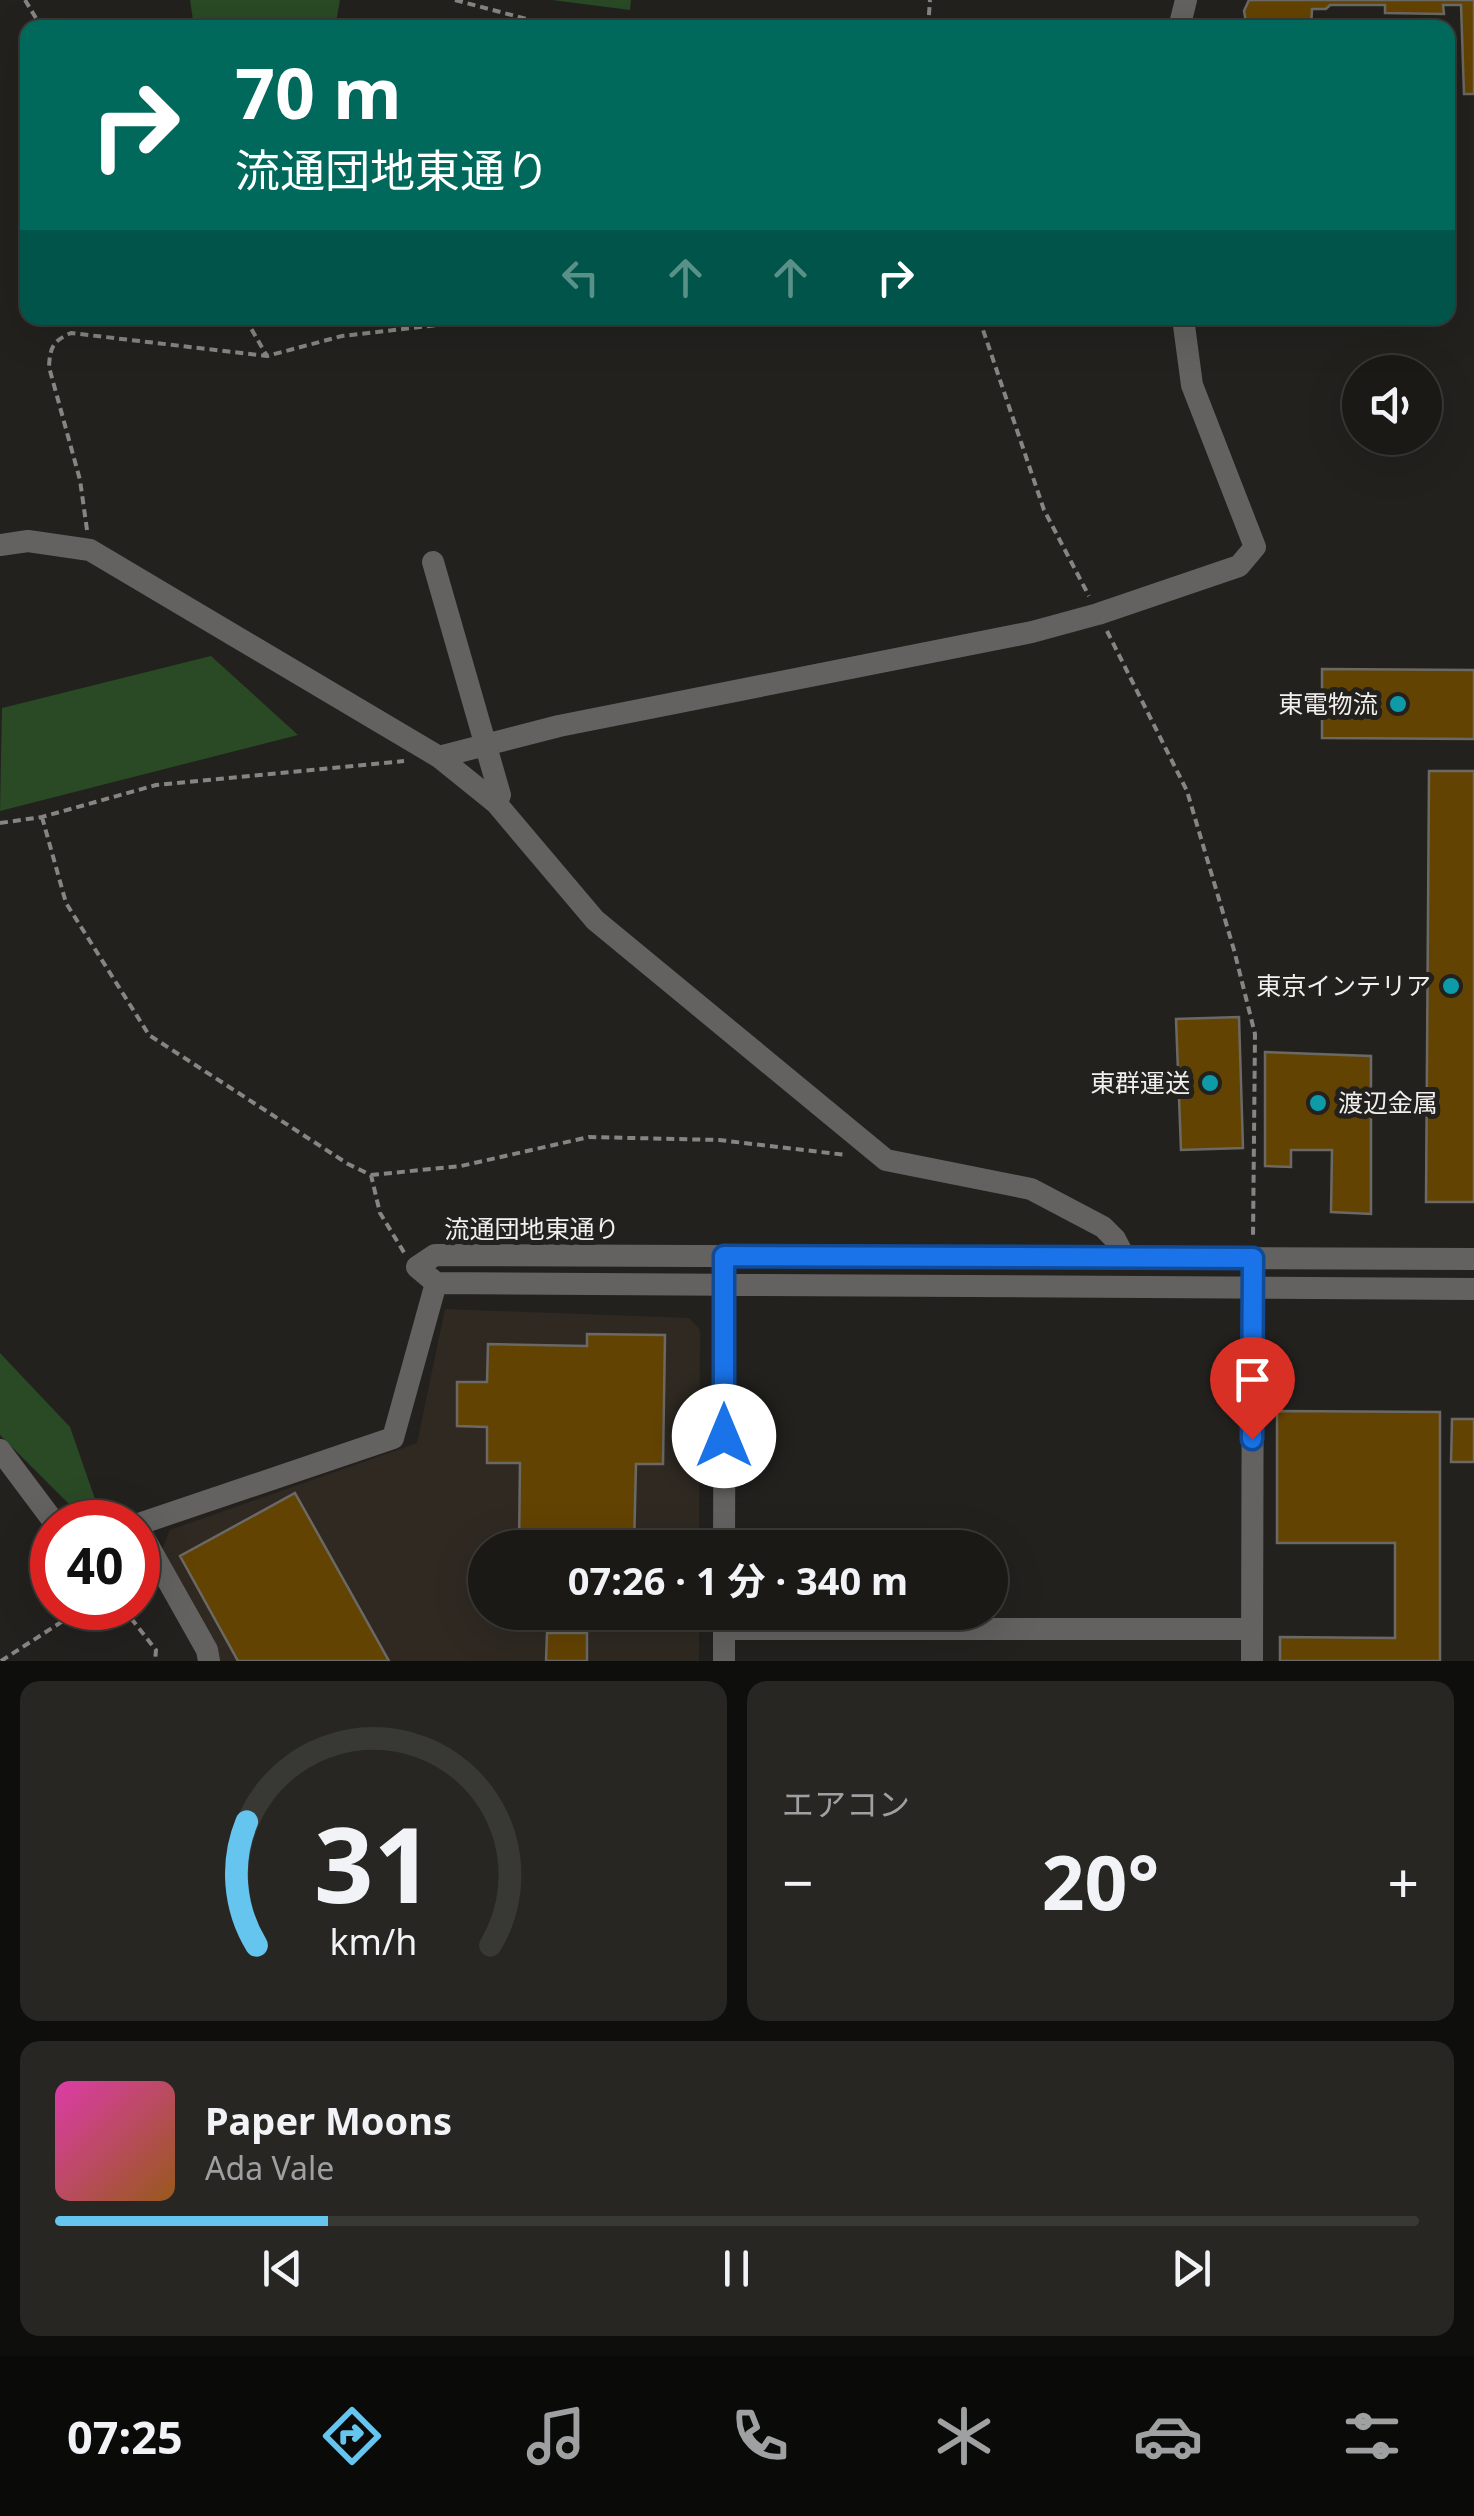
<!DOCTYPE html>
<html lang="ja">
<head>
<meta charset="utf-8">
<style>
	body { margin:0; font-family:"Noto Sans","Noto Sans JP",sans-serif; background:#272623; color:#f1f3f6; height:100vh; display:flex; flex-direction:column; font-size:38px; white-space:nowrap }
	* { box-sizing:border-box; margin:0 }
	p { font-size:32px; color:#9fa0a1 }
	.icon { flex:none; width:55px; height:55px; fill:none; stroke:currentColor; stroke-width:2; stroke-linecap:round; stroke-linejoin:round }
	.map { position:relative; height:1661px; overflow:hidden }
	.side { display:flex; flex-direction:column; gap:20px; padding:20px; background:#0e0e0c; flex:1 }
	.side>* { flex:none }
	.top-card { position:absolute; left:20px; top:20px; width:1435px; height:305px; border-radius:20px; box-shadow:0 10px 40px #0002,0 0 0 2px #383835; background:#00695c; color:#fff; overflow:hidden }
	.fabs { position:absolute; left:1342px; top:355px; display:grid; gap:20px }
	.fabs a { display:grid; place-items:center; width:100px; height:100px; border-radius:50%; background:#1a1916; box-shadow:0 10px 40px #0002,0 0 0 2px #383835; font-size:50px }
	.speed { position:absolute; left:30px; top:1500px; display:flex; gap:20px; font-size:50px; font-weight:700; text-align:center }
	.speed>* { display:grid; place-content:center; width:130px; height:130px; border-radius:50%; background:#1a1916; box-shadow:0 10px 40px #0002,0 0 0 2px #383835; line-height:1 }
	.speed .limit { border:15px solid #d22; background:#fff; color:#111 }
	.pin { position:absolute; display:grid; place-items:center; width:85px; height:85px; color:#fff; margin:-102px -42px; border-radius:50% 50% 50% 0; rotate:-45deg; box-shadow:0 0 10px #0007 }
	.pin .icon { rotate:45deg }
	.me { position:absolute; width:110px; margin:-55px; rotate:0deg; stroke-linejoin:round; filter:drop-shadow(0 0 8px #0008) }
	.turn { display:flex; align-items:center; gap:35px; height:210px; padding:0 50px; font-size:45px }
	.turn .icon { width:130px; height:130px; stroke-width:2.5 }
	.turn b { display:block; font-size:70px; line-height:85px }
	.lanes { display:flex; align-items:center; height:95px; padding:0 50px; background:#0003; justify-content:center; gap:50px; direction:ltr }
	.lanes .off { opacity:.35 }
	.big { font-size:75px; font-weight:700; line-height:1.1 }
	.side .tile { flex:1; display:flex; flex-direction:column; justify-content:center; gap:15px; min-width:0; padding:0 35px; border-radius:20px; background:#272623 }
	.side .dial { align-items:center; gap:0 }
	.dial svg { height:260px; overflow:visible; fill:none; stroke:#383835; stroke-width:7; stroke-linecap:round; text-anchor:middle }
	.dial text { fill:#f1f3f6; stroke:none }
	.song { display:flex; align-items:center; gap:30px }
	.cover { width:120px; height:120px; border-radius:15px; background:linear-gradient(135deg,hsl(320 70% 55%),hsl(30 70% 35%)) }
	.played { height:10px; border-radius:5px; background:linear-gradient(90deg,#65c5ee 20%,#383835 20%) }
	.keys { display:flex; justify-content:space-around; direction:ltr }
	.heat { display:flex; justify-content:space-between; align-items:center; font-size:55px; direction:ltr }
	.side .tiles { flex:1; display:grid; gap:20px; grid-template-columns:1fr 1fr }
	.tile:last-child { grid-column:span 2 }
	.trip { position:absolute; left:468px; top:1530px; width:540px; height:100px; border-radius:50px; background:#1a1916; box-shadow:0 10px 40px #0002,0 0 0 2px #383835; font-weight:700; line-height:100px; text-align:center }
	.tabs { display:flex; height:160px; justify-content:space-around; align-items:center; background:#0a0a09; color:#9fa0a1 }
	.tabs .icon { width:70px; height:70px }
	.tabs .on { color:#65c5ee }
	.tabs b { font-size:45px; color:#f1f3f6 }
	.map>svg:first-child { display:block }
	.built { fill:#2f2922 }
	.green { fill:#2a4925 }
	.building { fill:#634302; stroke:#6b6965; stroke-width:2.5 }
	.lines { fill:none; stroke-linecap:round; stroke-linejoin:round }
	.path { stroke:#868583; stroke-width:4; stroke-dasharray:8 5; stroke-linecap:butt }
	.minor { stroke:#646261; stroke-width:22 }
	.route-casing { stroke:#114b97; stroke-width:25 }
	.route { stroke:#1a73e8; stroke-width:18 }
	.culture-dot { fill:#0f9aa8; stroke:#22211e; stroke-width:4 }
	.labels { text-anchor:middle; stroke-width:10; stroke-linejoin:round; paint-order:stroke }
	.poi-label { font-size:25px; fill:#f1f0ee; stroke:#22211e; text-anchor:end }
	.street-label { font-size:25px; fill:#f1f0ee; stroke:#22211e }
</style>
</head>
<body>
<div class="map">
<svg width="1474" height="1661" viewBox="0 0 1474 1661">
	<rect width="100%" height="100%" fill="#22211e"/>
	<path class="built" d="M445,1309L689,1318L700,1330L699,1547L485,1548V1612L699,1613V1661H215L161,1552L170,1530L417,1443Z"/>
	<path class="green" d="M190,0H340L335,28L194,27Z
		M552,0H631L630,10Z
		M211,656L298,735L0,811L2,708Z
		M0,1353L70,1427L103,1522H87L0,1435Z"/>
	<path class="building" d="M1249,0H1474V94H1464L1461,5H1443L1444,14L1385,13V5H1330L1326,9H1312L1311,28H1247L1244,11Z
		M1322,669L1474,670V739L1322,738Z
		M1429,771H1474V1202H1426Z
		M1239,1017L1243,1148L1181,1150L1176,1019Z
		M1265,1052L1371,1056V1214L1331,1212L1332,1150H1291V1167L1265,1166Z
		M587,1334L665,1335L663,1464H636L634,1548H519L520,1463H487V1427L457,1426V1382H487L488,1344L587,1346Z
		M1277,1411L1440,1412V1661H1280V1637L1395,1638V1543H1277Z
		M1452,1419H1474V1462H1451Z
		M295,1493L389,1661H238L180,1556Z
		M547,1633H587V1661H546Z"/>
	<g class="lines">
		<path class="path" d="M25,0L42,28
			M455,0L538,22L578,28
			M928,28L930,0
			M1114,28L1159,26
			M245,318L267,356
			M979,318L1044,510L1089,596
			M87,530L80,480L49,367C50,347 53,341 71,333L267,356L342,336L498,318
			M1107,631L1187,791L1234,950L1255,1034L1253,1238
			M42,817L66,903L149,1035L348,1164L371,1175L380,1213L405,1254
			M0,823L42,817L156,785L404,761
			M371,1175L461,1166L589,1137L719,1140L846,1155
			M123,1608L156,1650L155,1661
			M1,1661L83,1608"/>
		<path class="minor" d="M1179,28L1186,0
			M0,545L28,541L90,550L439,757L559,726L1032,632L1098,614L1239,566L1255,547L1192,385L1183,318
			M433,562L500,795L496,803
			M439,757L496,803L595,920L886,1160L1031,1189L1103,1227L1115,1239L1125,1258
			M1474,1259L435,1255L417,1267L436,1283L1474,1289
			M0,1450L54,1522
			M724,1548L725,1275
			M724,1629H1252
			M209,1661L207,1650L140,1531L139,1524L393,1438L436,1283
			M724,1661V1612
			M1252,1661L1253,1275"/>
	</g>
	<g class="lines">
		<g class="route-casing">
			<path id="route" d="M724,1436V1256L1253,1258L1252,1439"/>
		</g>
		<use href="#route" class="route"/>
	</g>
	<g class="culture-dot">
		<circle cx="1398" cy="704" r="10"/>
		<circle cx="1451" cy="986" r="10"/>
		<circle cx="1210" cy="1083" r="10"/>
		<circle cx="1318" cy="1103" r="10"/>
	</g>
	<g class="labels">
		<g class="poi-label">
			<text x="1378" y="713">東電物流</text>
			<text x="1431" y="995">東京インテリア</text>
			<text x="1190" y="1092">東群運送</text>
			<text x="1338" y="1112" text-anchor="start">渡辺金属</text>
		</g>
		<g class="street-label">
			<text x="532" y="1238">流通団地東通り</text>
		</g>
	</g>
</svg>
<div class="fabs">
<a><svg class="icon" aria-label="sound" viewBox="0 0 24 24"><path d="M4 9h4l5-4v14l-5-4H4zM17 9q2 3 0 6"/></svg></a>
</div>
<div class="speed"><div class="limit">40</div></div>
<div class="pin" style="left:1252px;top:1439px;background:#d93025"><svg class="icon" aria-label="arrive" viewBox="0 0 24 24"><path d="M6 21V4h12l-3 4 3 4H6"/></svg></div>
<svg class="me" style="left:724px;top:1436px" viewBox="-20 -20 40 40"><circle r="19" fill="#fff"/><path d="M0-13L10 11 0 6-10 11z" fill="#1a73e8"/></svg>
<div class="trip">07:26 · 1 分 · 340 m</div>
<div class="top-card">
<div class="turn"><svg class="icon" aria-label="right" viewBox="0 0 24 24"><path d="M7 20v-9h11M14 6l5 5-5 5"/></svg><div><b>70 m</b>流通団地東通り</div></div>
<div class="lanes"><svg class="icon off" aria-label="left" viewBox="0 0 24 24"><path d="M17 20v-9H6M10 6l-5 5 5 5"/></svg><svg class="icon off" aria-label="ahead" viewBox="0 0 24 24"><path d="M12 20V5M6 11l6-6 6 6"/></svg><svg class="icon off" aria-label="ahead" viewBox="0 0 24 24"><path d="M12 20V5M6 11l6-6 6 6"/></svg><svg class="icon" aria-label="right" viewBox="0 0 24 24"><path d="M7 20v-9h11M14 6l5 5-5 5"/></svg></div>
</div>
</div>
<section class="side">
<div class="tiles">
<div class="tile dial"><svg viewBox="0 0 100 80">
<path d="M14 69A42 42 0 1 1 86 69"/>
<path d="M14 69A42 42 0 0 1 11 31" stroke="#65c5ee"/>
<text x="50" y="56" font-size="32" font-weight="700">31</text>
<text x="50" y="72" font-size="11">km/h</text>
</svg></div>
<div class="tile"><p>エアコン</p>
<div class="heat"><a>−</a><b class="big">20°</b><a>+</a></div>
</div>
<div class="tile">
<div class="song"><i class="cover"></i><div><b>Paper Moons</b><p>Ada Vale</p></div></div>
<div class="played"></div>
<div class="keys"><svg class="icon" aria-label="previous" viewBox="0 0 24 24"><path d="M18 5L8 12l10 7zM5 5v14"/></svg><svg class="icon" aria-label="pause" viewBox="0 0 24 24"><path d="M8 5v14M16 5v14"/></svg><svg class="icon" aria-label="next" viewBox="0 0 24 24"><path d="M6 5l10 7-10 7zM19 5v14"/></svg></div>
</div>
</div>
</section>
<nav class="tabs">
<b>07:25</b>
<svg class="icon on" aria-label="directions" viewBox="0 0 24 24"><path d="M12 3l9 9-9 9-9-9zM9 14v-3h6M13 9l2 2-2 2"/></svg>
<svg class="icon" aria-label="music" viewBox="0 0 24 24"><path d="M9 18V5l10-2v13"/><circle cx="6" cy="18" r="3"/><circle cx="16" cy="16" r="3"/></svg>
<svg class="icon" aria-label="phone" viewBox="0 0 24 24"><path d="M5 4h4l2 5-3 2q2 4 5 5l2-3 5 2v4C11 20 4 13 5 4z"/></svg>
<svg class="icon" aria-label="climate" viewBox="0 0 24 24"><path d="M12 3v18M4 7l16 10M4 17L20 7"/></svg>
<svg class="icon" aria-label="car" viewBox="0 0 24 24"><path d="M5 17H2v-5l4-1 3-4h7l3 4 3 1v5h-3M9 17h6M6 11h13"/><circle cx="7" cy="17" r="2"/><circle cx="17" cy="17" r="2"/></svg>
<svg class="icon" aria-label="filters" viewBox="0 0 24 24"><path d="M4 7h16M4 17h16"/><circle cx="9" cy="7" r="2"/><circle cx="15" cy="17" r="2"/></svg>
</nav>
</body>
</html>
